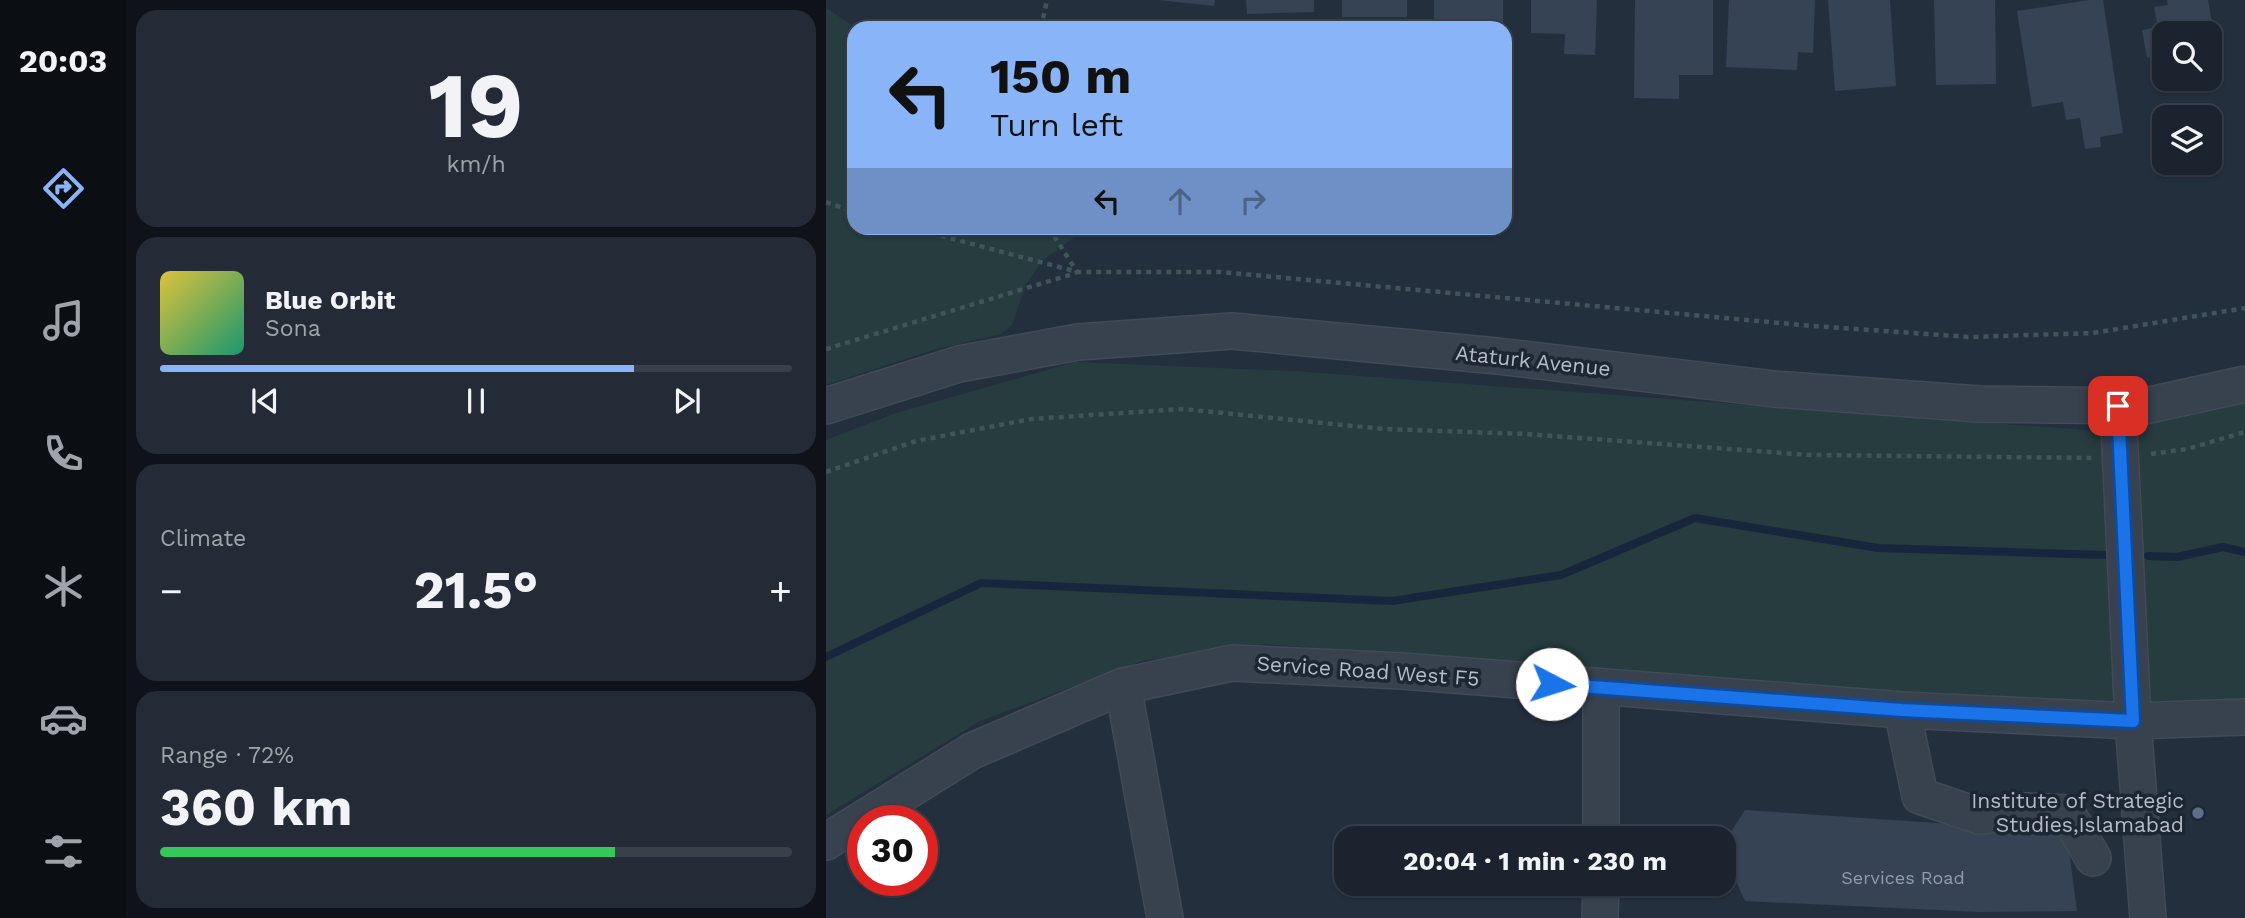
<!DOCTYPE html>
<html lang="en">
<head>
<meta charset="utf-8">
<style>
	body { margin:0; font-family:"Work Sans",sans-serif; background:#242b36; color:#f1f3f6; height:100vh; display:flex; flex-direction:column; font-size:26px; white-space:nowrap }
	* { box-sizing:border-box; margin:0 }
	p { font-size:23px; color:#a0a4aa }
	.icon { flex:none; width:38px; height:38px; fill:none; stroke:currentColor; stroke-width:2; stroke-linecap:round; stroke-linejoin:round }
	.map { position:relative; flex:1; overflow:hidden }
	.side { display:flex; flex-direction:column; gap:10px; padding:10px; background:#0f1319; width:700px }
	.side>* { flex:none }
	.top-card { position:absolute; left:21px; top:21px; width:665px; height:214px; border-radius:21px; box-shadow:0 2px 5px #0004,0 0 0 2px #39404a; background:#8ab4f8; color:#111; overflow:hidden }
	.tools { position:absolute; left:1326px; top:21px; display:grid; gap:14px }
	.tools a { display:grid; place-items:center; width:70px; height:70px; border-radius:14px; background:#1b232e; box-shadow:0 2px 5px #0004,0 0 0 2px #39404a; font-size:35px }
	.speed { position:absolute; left:21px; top:805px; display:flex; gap:14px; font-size:35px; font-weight:700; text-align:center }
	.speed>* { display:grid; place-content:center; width:91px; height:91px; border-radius:50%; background:#1b232e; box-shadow:0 2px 5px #0004,0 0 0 2px #39404a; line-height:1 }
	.speed .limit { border:10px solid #d22; background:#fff; color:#111 }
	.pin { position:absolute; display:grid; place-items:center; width:60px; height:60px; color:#fff; margin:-30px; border-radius:14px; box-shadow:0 4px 10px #0006 }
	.me { position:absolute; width:77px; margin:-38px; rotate:95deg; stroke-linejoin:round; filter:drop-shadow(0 0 5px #0008) }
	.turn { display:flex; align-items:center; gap:24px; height:147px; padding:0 28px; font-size:32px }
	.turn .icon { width:91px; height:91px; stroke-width:2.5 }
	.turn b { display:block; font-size:49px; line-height:60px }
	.lanes { display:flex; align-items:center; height:66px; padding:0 28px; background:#0003; justify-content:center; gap:35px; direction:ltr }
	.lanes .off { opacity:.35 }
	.big { font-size:52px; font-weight:700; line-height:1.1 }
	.side .widget { flex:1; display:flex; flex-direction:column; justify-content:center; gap:10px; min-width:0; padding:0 24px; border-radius:21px; background:#242b36 }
	.side .dial { align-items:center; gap:0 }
	.dial b { font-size:91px; line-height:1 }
	.song { display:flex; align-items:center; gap:21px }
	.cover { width:84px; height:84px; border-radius:10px; background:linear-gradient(135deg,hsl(50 70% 55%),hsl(160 70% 35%)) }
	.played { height:7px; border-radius:4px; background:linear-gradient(90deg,#8ab4f8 75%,#39404a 75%) }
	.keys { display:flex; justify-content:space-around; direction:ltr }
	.heat { display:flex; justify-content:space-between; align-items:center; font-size:38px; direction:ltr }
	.charge { height:10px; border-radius:5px; background:linear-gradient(90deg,#34c759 72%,#39404a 0) }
	.trip { position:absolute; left:508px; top:826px; width:402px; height:70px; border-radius:21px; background:#1b232e; box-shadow:0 2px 5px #0004,0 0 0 2px #39404a; font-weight:700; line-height:70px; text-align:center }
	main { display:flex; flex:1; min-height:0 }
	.tab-bar { display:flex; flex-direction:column; width:126px; justify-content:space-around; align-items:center; background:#0b0e12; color:#a0a4aa }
	.tab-bar .icon { width:49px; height:49px }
	.tab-bar .on { color:#8ab4f8 }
	.tab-bar b { font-size:32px; color:#f1f3f6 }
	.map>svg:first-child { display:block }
	.green { fill:#263c3f }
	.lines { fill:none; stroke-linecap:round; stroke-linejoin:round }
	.stream { stroke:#17263c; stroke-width:8 }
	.building { fill:#364354 }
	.minor-casing { stroke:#414a57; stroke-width:38 }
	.path { stroke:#3f5557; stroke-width:4.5; stroke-dasharray:5 5; stroke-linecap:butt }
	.minor { stroke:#38414e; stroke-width:35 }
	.route-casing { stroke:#114b97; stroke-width:18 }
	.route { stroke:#1a73e8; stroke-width:12 }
	.service-dot { fill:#5c6f8a; stroke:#1d2633; stroke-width:2.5 }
	.labels { text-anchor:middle; stroke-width:7; stroke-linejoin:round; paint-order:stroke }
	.number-label { font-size:18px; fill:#929caa }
	.street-label { font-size:21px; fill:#b4bcc9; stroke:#1d2633 }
	.poi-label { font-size:21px; fill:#b4bcc9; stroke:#1d2633; text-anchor:end }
</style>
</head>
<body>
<main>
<nav class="tab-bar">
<b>20:03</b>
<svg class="icon on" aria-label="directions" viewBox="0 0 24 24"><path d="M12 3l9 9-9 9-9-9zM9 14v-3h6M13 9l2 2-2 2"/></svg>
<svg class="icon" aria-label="music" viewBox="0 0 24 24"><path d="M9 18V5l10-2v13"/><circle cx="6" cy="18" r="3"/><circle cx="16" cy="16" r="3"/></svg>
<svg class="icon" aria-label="phone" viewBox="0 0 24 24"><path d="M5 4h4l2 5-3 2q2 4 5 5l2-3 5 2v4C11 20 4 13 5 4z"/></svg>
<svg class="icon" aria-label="climate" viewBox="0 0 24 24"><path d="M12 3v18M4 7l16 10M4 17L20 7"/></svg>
<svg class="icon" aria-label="car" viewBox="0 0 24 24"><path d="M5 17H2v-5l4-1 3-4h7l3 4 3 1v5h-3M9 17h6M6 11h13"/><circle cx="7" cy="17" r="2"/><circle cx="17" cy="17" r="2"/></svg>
<svg class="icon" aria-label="filters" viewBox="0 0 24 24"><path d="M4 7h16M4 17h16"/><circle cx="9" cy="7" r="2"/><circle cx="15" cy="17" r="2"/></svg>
</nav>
<section class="side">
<div class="widget dial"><b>19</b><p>km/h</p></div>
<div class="widget">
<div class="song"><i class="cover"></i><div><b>Blue Orbit</b><p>Sona</p></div></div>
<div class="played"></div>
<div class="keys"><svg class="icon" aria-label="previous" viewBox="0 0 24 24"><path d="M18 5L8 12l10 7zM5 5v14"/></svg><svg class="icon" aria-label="pause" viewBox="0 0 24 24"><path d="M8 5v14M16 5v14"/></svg><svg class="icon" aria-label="next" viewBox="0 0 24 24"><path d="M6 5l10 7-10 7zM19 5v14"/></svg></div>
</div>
<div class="widget"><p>Climate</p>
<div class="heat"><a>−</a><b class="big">21.5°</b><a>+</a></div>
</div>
<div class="widget"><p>Range · 72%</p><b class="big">360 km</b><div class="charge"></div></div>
</section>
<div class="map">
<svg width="1419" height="918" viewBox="0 0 1419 918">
	<rect width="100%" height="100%" fill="#242f3e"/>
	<path class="green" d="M0,8L30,28L28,228H252L250,236L217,260L200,284L186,325L175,334L107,350L0,385Z
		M249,362L467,371L1285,432L1419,403V711L1329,718L437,644L316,661L154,721L0,815V440L70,413Z"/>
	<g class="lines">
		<path class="stream" d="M1322,556L1351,557L1397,547L1419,552
			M0,657L155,583L566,601L735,575L869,518L1052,548L1278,555"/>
	</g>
	<path class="building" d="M332,0H389L388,6Z
		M420,0H488V12L421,14Z
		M516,0H581V17H516Z
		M608,0H677V28H608Z
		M705,0H771L769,55L738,54L739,34L705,33Z
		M809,0H887V75H853V99L808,98Z
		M903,0H989L987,53L972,52L971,70L900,67Z
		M1002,0H1064L1070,86L1009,91Z
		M1108,0H1169L1170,84L1110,85Z
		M1263,0H1277L1297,133L1274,137L1275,147L1259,149L1254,118L1240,120L1237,102L1206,107L1191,11Z
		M1341,0H1382L1390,45L1384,46V33H1339V54L1321,58L1316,30L1332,27L1328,7L1342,5Z
		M919,810L1185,828L1224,826L1243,850L1251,911L1154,912L919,901L898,855V843Z"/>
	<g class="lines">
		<g class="minor-casing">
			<path id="minor" d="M0,406L133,364L252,342L406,331L671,356L948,389L1153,404L1319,406L1419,384
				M1292,406L1307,721L1322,918
				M297,686L339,918
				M1076,710L1094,796L1153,816L1200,811L1241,813L1267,858
				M775,838V688
				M0,842L146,751L297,686L406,663L576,671L1076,710L1307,721L1419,717
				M774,918L775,884"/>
		</g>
		<path class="path" d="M215,28L221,0
			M0,202L28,212
			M86,228L252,272H394L987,326L1144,337L1267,333L1419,308
			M223,228L251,272
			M0,349L250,273
			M1325,454L1361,449L1419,432
			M0,472L90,441L205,419L356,409L558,429L700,434L984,455L1267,458"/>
		<use href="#minor" class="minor"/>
	</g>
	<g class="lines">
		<g class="route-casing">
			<path id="route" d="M726,684L1076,710L1307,721L1292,406"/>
		</g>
		<use href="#route" class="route"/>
	</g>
	<circle class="service-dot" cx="1372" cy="813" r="7"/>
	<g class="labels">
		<g class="number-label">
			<text x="1077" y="884">Services Road</text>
		</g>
		<g class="street-label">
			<text transform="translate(707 361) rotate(6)" y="7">Ataturk Avenue</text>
			<text transform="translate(542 671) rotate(4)" y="7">Service Road West F5</text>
		</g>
		<g class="poi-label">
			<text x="1358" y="808">Institute of Strategic<tspan x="1358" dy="24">Studies,Islamabad</tspan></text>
		</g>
	</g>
</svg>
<div class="tools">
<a><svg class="icon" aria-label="search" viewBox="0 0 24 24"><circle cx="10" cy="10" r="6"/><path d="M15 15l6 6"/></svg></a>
<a><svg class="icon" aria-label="layers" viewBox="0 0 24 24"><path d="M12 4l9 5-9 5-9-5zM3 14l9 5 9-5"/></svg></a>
</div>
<div class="speed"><div class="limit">30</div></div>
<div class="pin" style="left:1292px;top:406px;background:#d93025"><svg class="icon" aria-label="arrive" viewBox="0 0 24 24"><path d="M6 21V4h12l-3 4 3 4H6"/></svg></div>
<svg class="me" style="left:726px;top:684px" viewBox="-20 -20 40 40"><circle r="19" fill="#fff"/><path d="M0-13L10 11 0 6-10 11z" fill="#1a73e8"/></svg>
<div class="trip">20:04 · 1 min · 230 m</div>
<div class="top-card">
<div class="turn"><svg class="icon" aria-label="left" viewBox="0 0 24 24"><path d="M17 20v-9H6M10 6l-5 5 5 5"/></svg><div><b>150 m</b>Turn left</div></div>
<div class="lanes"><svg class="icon" aria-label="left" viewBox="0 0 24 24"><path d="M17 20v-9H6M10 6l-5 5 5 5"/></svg><svg class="icon off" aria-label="ahead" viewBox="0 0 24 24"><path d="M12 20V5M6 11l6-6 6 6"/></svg><svg class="icon off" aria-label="right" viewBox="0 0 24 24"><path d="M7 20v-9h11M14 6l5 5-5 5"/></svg></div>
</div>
</div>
</main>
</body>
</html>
